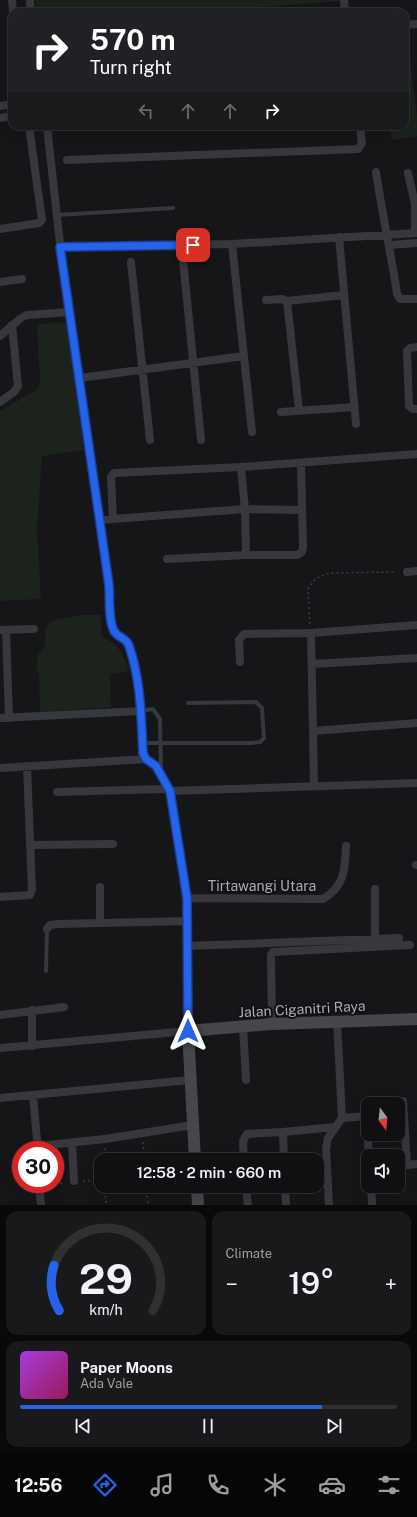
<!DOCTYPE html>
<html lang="en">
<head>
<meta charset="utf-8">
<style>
	body { margin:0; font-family:"Public Sans",sans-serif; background:#19191b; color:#f1f3f6; height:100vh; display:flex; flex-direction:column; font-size:15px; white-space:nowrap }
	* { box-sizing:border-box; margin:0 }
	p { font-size:13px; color:#9c9d9f }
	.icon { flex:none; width:22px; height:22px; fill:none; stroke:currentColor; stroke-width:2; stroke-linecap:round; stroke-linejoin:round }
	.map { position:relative; height:1205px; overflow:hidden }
	.drawer { display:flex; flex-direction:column; gap:6px; padding:6px; background:#09090a; flex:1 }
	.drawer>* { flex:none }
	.hud { position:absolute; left:8px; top:8px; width:401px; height:122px; border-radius:12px; box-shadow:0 4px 16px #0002,0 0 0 1px #303032; background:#202124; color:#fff; overflow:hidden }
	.needle { width:26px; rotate:165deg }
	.fabs { position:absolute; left:361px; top:1097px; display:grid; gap:8px }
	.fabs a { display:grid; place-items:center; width:44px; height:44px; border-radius:8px; background:#101012; box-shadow:0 4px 16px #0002,0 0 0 1px #303032; font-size:20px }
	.speed { position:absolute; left:12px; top:1141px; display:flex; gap:8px; font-size:20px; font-weight:700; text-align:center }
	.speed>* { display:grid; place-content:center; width:52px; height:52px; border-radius:50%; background:#101012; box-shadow:0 4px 16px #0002,0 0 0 1px #303032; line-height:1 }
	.speed .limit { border:6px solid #d22; background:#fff; color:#111 }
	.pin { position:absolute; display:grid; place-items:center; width:34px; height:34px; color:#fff; margin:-17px; border-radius:8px; box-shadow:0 2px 6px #0006 }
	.me { position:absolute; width:44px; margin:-22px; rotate:0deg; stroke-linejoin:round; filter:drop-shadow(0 0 3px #0008) }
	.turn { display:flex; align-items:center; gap:14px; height:84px; padding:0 16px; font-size:18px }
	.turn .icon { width:52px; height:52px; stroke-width:2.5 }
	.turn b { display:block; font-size:28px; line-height:34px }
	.lanes { display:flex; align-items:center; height:38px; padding:0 16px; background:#0003; justify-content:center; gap:20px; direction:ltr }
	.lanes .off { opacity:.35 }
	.big { font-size:30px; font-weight:600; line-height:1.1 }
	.drawer .tile { flex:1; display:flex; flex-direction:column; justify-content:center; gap:6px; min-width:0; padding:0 14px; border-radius:12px; background:#19191b }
	.drawer .dial { align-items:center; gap:0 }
	.dial svg { height:104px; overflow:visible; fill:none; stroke:#303032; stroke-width:7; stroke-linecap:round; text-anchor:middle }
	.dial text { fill:#f1f3f6; stroke:none }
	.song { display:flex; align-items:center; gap:12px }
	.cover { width:48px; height:48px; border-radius:6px; background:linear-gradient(135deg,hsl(280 70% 55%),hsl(330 70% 35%)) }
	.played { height:4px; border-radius:2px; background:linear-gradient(90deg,#2563eb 80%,#303032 80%) }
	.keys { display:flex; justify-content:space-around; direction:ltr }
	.heat { display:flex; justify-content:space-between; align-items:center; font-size:22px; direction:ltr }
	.drawer .tiles { flex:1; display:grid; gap:6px; grid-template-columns:1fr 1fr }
	.tile:last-child { grid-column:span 2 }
	.trip { position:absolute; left:94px; top:1153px; width:230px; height:40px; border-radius:12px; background:#101012; box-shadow:0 4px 16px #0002,0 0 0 1px #303032; font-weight:600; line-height:40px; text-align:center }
	.menu { display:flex; height:64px; justify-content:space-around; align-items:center; background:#060607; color:#9c9d9f }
	.menu .icon { width:28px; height:28px }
	.menu .active { color:#2563eb }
	.menu b { font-size:18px; color:#f1f3f6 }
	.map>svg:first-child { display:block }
	.green { fill:#1c231d }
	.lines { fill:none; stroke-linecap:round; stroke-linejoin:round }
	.path { stroke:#3d3f44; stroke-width:1.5; stroke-dasharray:2 3; stroke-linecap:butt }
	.lane { stroke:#37383d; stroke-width:4 }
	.street { stroke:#37383d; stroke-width:8 }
	.secondary { stroke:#45474d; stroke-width:12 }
	.route-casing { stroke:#184099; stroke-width:10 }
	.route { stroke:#2563eb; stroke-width:7 }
	.labels { text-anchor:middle; stroke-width:4; stroke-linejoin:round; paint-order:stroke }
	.street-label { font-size:14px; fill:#a8adb8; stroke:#111113 }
</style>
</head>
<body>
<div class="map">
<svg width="417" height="1205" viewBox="0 0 417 1205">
	<rect width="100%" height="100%" fill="#161618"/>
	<path class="green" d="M36,0H341V1L192,12H37Z
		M410,59L417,117V136L392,140L390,126H405V60Z
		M68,322L84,450L42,456L37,529L41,599L0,601V411L38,389L40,380L37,324Z
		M79,615H101L102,637C120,646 122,652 129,671L110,674L111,707L40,712L39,672L36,671L38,655L45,645L46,627L51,621Z"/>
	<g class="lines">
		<path class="path" d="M310,624L308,589L315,579L329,573L394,572
			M143,1142L144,1160
			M105,1148V1160
			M83,1181L101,1180
			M55,1184L65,1183
			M105,1186L106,1205
			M146,1186L148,1205"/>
		<path class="lane" d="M57,215L173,208
			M141,711L153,709L160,719L161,771
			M142,743H251L260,742L264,738L262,708L256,702L188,703
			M46,971L47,929"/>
		<path class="street" d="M12,0L13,12
			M30,0L31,12
			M344,0L345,12
			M405,25L417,24
			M0,106L12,104
			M0,118L12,116
			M67,160L358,149L362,143L360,126
			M376,172C382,213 391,253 397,294L400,299H417
			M408,173L415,204V233
			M0,229L39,223L42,220L29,126
			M339,237L356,424
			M232,244L252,432
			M390,245L417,243
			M60,247L232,244L417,233
			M183,260L201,440
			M131,262L150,440
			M0,282L22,279
			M266,300L282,299L287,301L344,295
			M287,301L299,410
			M0,336L21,318L27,315L70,312
			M417,347L410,348L407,351L409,406L413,409H417
			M80,378L244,356
			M0,402L14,392L18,386L12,325
			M281,412L354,407
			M113,519L111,477L114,473L241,467
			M100,520L245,509L241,467L417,454
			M246,555L245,509L301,510
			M167,559L246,555H297L302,552L303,547L301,464
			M407,572L417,571
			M0,630L34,629
			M6,630L9,718
			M240,662L239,640L244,634L311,633
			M312,664L417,658
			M0,718L141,711
			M313,731L311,633L417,625
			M0,768L146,759
			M314,785L313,731L417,723
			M57,792L163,789L170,791L417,783
			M30,845L113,844
			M416,865H417
			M375,889V938
			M0,897L30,895L32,890L27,766
			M187,898L323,899C345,886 345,869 346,846
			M100,923V887
			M47,929L50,925L58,924L187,921
			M187,946L399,938
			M32,1010V1046
			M0,1015L64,1007
			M272,1024L271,955L273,952L410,945
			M243,1026L246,1080
			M0,1048L188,1031L187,898L170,791L156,766L146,759L143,753C141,717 140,680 129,646C127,638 118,638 114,631C108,619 110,599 109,585L63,270L47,126
			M33,1096L38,1150
			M0,1098L190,1080
			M366,1116L369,1156
			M342,1118L368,1116
			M283,1132L335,1127
			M72,1143L74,1181
			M38,1146L105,1139L193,1125
			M244,1160L243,1141L247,1134L283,1132L284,1160
			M398,1165H407L403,1101
			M407,1165L417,1164
			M39,1184L41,1205
			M246,1186L248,1205
			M285,1186L286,1205
			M371,1186L372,1205
			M329,1205L326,1148L328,1138L342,1118L337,1021"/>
		<path class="secondary" d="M195,1160L188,1031L272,1024L417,1019
			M197,1186L198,1205"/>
	</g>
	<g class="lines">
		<g class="route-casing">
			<path id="route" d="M188,1031L187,898L170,791L156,766L146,759L143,753C141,717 141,680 129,646C127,638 118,638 114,631C108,619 110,599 109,585L60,247L193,245"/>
		</g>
		<use href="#route" class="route"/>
	</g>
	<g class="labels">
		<g class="street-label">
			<text x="262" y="891">Tirtawangi Utara</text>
			<text transform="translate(302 1009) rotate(-3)" y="5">Jalan Ciganitri Raya</text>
		</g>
	</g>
</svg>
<div class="fabs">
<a><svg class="needle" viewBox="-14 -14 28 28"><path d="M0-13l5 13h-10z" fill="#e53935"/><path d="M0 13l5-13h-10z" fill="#9c9d9f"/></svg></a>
<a><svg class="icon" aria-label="sound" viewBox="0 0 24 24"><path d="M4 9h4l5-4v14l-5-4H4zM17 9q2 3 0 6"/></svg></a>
</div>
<div class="speed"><div class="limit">30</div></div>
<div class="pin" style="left:193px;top:245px;background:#d93025"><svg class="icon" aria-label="arrive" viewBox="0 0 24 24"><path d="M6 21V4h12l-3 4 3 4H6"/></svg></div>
<svg class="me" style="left:188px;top:1031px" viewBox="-20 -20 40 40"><path d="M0-17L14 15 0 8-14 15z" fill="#2563eb" stroke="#fff" stroke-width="4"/></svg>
<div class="trip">12:58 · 2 min · 660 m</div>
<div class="hud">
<div class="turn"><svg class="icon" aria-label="right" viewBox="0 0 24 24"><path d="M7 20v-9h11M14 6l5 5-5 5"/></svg><div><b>570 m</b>Turn right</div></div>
<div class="lanes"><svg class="icon off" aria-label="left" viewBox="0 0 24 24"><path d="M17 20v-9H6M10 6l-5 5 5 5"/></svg><svg class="icon off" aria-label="ahead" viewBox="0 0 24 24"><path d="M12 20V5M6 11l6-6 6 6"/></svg><svg class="icon off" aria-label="ahead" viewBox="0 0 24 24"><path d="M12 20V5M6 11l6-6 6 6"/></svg><svg class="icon" aria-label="right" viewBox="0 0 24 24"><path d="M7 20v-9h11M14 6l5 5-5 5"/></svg></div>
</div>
</div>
<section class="drawer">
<div class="tiles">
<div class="tile dial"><svg viewBox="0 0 100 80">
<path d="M14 69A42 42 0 1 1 86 69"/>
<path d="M14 69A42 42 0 0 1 10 34" stroke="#2563eb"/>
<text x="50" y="56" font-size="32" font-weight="700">29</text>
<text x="50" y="72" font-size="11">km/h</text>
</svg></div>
<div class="tile"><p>Climate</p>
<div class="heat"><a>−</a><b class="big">19°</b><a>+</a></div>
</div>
<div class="tile">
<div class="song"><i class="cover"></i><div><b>Paper Moons</b><p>Ada Vale</p></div></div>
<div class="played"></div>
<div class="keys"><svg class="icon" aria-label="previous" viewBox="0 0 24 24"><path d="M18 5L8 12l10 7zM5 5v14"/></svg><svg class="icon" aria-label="pause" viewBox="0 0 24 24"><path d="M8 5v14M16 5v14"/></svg><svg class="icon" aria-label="next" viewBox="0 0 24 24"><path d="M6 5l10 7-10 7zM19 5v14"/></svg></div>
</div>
</div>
</section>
<nav class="menu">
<b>12:56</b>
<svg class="icon active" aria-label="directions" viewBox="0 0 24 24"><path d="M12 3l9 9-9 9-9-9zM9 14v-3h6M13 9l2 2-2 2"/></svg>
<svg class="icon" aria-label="music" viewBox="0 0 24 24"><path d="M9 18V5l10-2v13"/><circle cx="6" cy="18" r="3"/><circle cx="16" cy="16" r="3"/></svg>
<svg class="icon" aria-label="phone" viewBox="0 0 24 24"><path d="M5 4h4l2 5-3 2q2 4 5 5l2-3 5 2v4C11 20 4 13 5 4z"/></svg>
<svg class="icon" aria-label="climate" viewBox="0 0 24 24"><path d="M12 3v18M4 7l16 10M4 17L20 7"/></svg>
<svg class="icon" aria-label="car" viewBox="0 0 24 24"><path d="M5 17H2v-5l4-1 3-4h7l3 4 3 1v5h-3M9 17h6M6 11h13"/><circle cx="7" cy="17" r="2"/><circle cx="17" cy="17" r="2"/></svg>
<svg class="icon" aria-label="filters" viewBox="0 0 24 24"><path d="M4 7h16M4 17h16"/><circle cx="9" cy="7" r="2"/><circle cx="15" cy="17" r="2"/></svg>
</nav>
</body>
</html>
